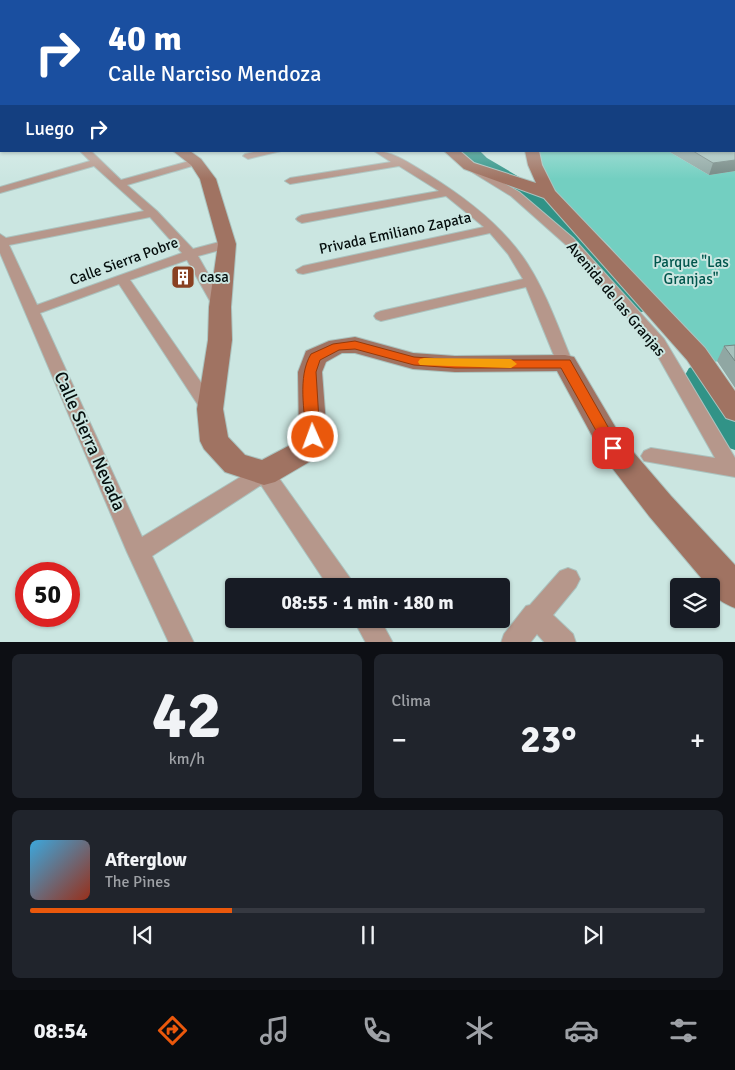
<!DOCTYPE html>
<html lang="es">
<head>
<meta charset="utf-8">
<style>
	body { margin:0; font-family:Signika,sans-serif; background:#20242c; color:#f1f3f6; height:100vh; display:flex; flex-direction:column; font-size:19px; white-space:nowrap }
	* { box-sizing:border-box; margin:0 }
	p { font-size:16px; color:#9ea1a6 }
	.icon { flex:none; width:28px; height:28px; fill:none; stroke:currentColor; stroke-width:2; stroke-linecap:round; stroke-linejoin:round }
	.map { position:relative; height:642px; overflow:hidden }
	.sheet { display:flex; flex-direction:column; gap:12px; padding:12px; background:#0d0f14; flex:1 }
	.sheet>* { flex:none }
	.hud { position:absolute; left:0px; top:0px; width:735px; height:152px; box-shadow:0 1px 4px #0004; background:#1a4fa0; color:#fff; overflow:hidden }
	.buttons { position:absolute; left:670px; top:578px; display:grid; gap:10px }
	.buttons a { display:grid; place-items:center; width:50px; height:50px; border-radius:5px; background:#171b24; box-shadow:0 1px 4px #0004; font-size:25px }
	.speed { position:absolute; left:15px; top:562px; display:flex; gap:10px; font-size:25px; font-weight:700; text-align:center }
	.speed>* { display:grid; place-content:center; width:65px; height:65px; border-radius:50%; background:#171b24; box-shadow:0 1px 4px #0004; line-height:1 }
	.speed .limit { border:8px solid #d22; background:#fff; color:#111 }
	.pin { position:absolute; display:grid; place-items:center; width:42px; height:42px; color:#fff; margin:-21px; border-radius:10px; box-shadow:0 2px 8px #0006 }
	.me { position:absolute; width:55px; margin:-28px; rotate:358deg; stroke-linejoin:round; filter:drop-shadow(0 0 4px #0008) }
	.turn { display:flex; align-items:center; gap:18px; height:105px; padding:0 25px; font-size:22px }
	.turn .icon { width:65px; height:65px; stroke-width:2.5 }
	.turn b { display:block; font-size:35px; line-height:42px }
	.then { display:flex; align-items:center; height:48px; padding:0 25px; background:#0003; gap:10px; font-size:19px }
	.big { font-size:38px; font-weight:700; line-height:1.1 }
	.sheet .tile { flex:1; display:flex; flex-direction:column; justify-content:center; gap:8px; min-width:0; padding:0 18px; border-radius:8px; background:#20242c }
	.sheet .dial { align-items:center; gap:0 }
	.dial b { font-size:65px; line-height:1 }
	.song { display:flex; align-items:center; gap:15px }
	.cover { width:60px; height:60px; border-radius:8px; background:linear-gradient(135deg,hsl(200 70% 55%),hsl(10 70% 35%)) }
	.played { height:5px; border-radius:2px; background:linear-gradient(90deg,#ea580c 30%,#363941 30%) }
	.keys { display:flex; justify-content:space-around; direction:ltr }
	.heat { display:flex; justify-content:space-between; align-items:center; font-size:28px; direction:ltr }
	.sheet .tiles { flex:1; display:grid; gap:12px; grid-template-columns:1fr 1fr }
	.tile:last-child { grid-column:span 2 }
	.trip { position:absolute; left:225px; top:578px; width:285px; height:50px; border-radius:5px; background:#171b24; box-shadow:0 1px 4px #0004; font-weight:700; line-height:50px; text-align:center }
	.tab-bar { display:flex; height:80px; justify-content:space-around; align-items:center; background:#090b0e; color:#9ea1a6 }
	.tab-bar .icon { width:35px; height:35px }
	.tab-bar .selected { color:#ea580c }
	.tab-bar b { font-size:22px; color:#f1f3f6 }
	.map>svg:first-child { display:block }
	.green { fill:#73cfc1 }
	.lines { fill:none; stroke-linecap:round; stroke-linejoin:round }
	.river { fill:#319387; fill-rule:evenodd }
	.street-casing { stroke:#abc3bf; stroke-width:2 }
	.secondary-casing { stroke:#abc3bf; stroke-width:2 }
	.street { fill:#b6978b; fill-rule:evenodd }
	.secondary { fill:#a07362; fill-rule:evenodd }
	.wall { fill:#90a7a3 }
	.shaded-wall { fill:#758884 }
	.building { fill:#a7c2bd; stroke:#758884 }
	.route { fill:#ea580c; stroke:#983908 }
	.slow { fill:#f59e0b }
	.labels { text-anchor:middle; stroke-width:4; stroke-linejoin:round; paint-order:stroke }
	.street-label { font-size:15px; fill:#050e0d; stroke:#cbe6e1 }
	.park-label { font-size:15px; fill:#00564d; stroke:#cbe6e1 }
	.poi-label { font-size:15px; fill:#050e0d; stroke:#cbe6e1; text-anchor:start }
	.near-street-label { font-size:18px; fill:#050e0d; stroke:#cbe6e1 }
</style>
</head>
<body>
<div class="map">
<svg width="735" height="643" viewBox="0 0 735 643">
	<rect width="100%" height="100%" fill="#cbe6e1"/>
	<path class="green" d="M540,151H668L709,175L735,171V359L713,362L609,246L566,204L548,181L540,160Z"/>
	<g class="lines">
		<path class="river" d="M461,151H480L487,158L531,184L584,228L599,249L650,298L654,304L650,310L641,312L632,310L583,259L568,238L517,192L475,166Z
			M700,364L711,368L735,408V450L723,446L685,375L689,368Z"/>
		<g class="street-casing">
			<path id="street" d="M0,115L1,116V121H0Z
				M734,124L735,125V131L734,130Z
				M80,151H91L121,180L193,160H199V164L127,185L157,211L193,249L227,240L233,244L231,247L198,256L227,307L225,310H215L187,260L130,280L216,404L219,409L216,414L210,416L204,414L119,284L40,313L142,537L257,467L264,465L271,467L350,578L354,586H328L261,485L152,556L194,643H169L127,552L0,253V234L6,238L144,211L94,166L0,193V187L90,161ZM150,217L182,253L37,305L9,245Z
				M258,151H281L248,159L243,156L245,154Z
				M374,151C394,151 412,165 429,175C466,198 503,226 527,263C547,294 559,330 573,363L571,367L565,368L559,367L557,363L526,287L381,321L376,319L374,316L376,313L381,311L523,279L508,254L490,233L303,274L298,273L296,270L303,266L484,227L446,196L302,223L298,221L296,219L298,217L302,215L439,191L399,166L290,184L285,181L290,178L391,162Z
				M471,164L519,192L573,238L664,339L735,458V477L644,461L641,456L644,451L651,448L715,458L652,346L565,244L511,196L467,169L466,167Z
				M568,568L576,571L580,579L576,587L553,615L573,634L576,643H545L537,634L530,643H501L504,634L526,606L530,605L560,571Z
				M353,619H380L393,643H366Z"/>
		</g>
		<g class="secondary-casing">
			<path id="secondary" d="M735,95V103H734V96Z
				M173,151H190L201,159L216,179L236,244L231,307L232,340L223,409L228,437L245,455L262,460L296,442L299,437L298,372L306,351L329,341L355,337L413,353L455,356L565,355L574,357L623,440L671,496L735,565V608C725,604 712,598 711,586H708L649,516L603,456L557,371L455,372L413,369L355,353H342L326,362L322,372L327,437L316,458L275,482L264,485L225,472L204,449L200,441L197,409L208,340L209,307L218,244L200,179L191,165Z
				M444,151H460L474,163L536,183L528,165L525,151H539L542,165L555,191L705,348L735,391V421L726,418L687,360L544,198L464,169Z"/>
		</g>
		<use href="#street" class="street"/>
		<use href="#secondary" class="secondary"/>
	</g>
	<path class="wall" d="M735,144V171L709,175L668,151H734Z
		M735,345V388L717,361L724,346Z"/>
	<path class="shaded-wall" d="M735,160V171L709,175L713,163Z"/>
	<path class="building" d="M734,143L735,144V160L713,163L693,151H734Z
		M735,345V361L724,346Z"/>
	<linearGradient id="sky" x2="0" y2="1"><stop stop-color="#5fa7c1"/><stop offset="0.5" stop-color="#e8f4f2"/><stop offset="1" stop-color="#e8f4f2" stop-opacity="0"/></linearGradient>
	<rect width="735" height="179" fill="url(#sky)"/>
	<path class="route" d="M355,341L414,357L455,360H570L620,448L618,452L613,453L608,452L561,368H455L414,365L355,349L339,350L320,360L316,372L320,437L318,441L313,443L308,441L306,437C305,412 297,377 311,354L333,344Z"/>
	<path class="slow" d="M424,358L511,359L517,364L511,368L420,365L418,362L420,359Z"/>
	<defs>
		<g id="building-square" transform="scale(1.25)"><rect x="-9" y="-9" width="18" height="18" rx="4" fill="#894122" stroke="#cbe6e1"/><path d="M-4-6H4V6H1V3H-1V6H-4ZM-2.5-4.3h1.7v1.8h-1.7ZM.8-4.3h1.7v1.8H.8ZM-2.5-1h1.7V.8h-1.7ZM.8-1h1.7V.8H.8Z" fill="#fff"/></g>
	</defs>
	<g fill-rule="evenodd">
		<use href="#building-square" x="183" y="277"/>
	</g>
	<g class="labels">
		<g class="street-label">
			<text transform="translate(395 233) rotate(-12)" y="5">Privada Emiliano Zapata</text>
			<text transform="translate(124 261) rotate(-20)" y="5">Calle Sierra Pobre</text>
			<text transform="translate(616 299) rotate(50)" y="5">Avenida de las Granjas</text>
		</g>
		<g class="park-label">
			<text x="691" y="267">Parque "Las<tspan x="691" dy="17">Granjas"</tspan></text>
		</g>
		<g class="poi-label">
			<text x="200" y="282">casa</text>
		</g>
		<g class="near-street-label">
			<text transform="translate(90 441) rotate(66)" y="6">Calle Sierra Nevada</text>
		</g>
	</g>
</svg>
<div class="buttons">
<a><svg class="icon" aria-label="layers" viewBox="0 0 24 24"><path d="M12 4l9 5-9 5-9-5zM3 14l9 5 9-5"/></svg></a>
</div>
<div class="speed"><div class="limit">50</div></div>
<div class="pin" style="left:613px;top:448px;background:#d93025"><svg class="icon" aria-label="arrive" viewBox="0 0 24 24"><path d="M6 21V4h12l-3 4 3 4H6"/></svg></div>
<svg class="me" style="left:313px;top:437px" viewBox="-20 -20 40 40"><circle r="17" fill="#ea580c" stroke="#fff" stroke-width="3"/><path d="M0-11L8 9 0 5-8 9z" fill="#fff"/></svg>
<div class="trip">08:55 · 1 min · 180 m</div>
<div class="hud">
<div class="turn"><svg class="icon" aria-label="right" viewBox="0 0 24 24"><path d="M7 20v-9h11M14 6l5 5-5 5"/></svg><div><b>40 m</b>Calle Narciso Mendoza</div></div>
<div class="then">Luego<svg class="icon" aria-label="right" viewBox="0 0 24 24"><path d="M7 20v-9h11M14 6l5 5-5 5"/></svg></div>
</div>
</div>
<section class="sheet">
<div class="tiles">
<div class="tile dial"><b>42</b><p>km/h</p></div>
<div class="tile"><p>Clima</p>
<div class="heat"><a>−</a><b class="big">23°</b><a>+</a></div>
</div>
<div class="tile">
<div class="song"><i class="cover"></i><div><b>Afterglow</b><p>The Pines</p></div></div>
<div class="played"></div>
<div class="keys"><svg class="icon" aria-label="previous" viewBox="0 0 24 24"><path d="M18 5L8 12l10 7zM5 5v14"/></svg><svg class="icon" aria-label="pause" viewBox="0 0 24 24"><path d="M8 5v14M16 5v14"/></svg><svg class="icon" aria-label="next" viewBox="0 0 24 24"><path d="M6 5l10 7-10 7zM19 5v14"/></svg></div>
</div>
</div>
</section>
<nav class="tab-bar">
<b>08:54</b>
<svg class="icon selected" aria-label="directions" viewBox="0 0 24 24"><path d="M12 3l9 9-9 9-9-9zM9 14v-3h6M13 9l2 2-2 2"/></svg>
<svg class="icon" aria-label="music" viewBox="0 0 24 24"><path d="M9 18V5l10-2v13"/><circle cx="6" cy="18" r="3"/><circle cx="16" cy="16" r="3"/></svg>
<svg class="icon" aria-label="phone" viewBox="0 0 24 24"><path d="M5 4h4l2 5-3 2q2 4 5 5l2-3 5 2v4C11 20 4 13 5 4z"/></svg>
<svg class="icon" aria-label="climate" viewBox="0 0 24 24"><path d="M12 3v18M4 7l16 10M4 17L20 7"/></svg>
<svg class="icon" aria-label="car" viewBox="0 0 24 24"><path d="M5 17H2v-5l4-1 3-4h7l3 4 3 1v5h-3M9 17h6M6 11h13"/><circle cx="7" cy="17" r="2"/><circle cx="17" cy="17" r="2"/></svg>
<svg class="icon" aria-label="filters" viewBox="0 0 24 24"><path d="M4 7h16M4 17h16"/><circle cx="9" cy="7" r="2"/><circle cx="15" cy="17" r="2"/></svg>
</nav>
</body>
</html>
